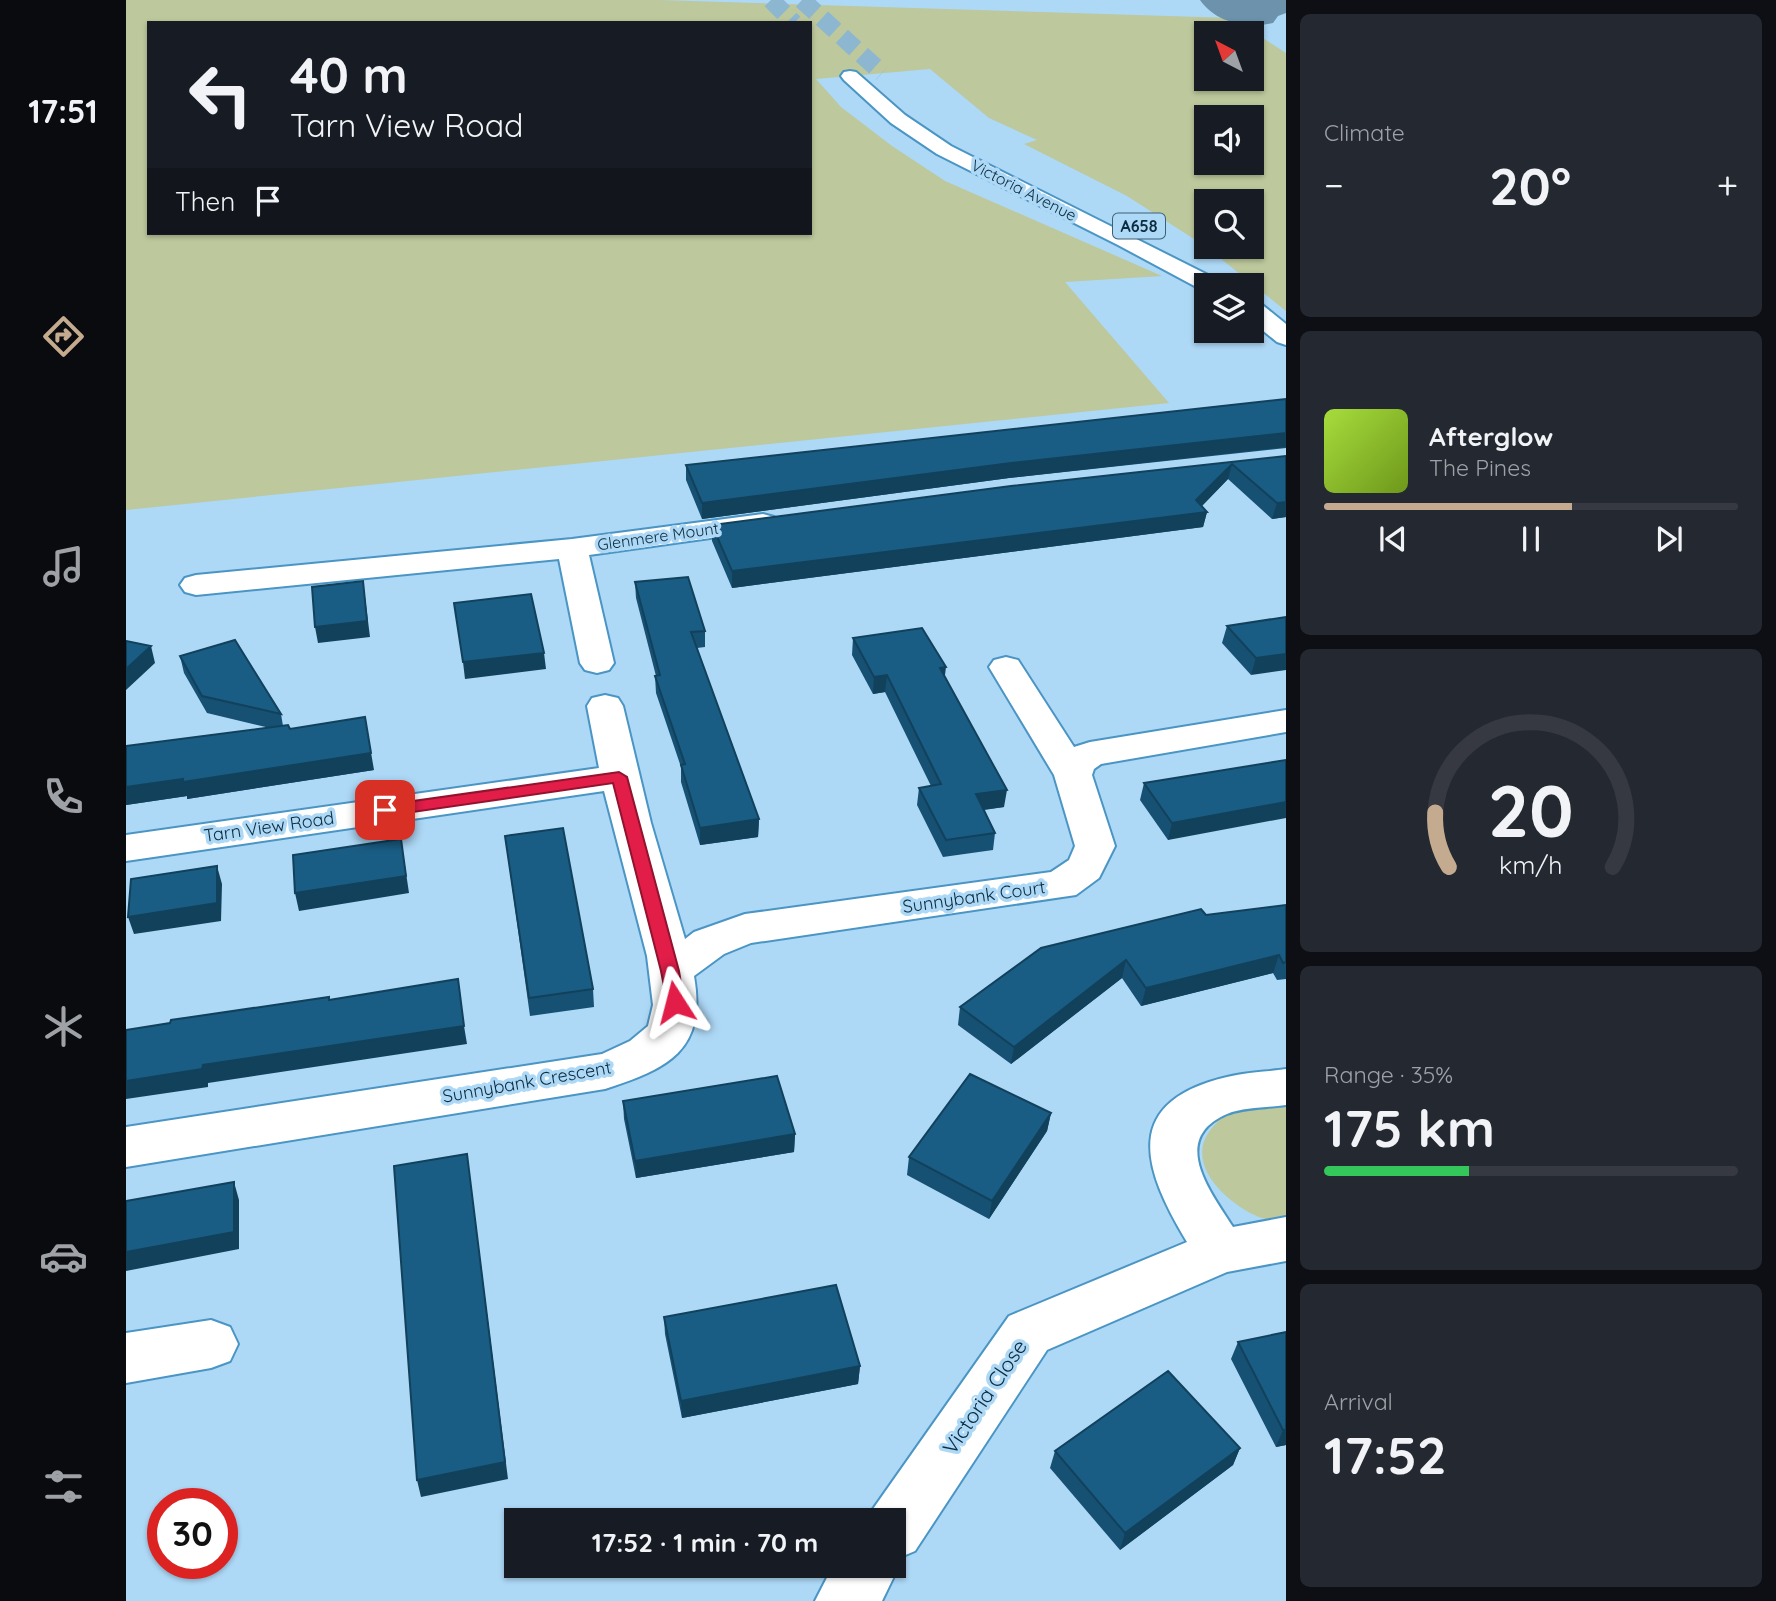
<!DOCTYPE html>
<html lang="en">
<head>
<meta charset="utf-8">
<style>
	body { margin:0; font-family:Quicksand,sans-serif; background:#242831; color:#f1f3f6; height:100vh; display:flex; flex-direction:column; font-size:26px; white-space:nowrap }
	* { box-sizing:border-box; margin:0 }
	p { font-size:23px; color:#9ea1a6 }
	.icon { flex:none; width:38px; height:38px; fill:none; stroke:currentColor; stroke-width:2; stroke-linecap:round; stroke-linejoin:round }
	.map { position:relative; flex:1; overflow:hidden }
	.panel { display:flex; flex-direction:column; gap:14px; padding:14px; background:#0d0f14; width:490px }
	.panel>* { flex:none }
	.banner { position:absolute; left:21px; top:21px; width:665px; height:214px; border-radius:0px; box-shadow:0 2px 5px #0004; background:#171b24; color:#f1f3f6; overflow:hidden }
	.needle { width:46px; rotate:319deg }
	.buttons { position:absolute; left:1068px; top:21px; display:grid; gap:14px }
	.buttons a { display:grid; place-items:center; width:70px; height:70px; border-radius:0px; background:#171b24; box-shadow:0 2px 5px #0004; font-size:35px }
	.speed { position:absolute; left:21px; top:1488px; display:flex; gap:14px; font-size:35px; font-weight:700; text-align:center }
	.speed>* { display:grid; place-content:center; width:91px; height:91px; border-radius:50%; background:#171b24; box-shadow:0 2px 5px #0004; line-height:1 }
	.speed .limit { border:10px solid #d22; background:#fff; color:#111 }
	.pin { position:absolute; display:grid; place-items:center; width:60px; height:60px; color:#fff; margin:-30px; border-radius:14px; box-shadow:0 4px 10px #0006 }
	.me { position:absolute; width:77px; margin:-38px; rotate:351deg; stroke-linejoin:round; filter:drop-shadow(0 0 5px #0008) }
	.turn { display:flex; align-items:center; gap:24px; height:147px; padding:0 28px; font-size:32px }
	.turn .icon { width:91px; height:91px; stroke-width:2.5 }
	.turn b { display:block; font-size:49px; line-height:60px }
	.then { display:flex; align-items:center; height:66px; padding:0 28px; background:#0003; gap:14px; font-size:26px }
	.big { font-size:52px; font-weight:700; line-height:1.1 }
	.panel .tile { flex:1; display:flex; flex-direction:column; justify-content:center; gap:10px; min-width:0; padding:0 24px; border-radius:10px; background:#242831 }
	.panel .dial { align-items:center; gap:0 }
	.dial svg { height:182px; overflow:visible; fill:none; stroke:#363941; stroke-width:7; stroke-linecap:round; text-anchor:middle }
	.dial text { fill:#f1f3f6; stroke:none }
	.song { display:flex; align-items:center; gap:21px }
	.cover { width:84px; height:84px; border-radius:10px; background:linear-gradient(135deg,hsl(80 70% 55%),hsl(80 70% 35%)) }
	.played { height:7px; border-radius:4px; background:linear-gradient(90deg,#c4aa8f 60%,#363941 60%) }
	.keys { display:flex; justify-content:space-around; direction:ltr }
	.heat { display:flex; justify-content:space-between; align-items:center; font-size:38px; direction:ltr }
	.charge { height:10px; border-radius:5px; background:linear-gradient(90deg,#34c759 35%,#363941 0) }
	.trip { position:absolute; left:378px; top:1508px; width:402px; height:70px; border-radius:0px; background:#171b24; box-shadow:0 2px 5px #0004; font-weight:700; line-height:70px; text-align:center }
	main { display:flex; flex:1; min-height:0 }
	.tabs { display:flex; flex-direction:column; width:126px; justify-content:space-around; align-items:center; background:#090b0e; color:#9ea1a6 }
	.tabs .icon { width:49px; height:49px }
	.tabs .active { color:#c4aa8f }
	.tabs b { font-size:32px; color:#f1f3f6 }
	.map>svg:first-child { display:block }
	.green { fill:#bdc89c; fill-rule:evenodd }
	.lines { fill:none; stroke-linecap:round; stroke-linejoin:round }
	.taxiway { fill:#6c92ac; fill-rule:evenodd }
	.highway-tunnel { stroke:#8db6d1; stroke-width:18; stroke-dasharray:18 9; stroke-linecap:butt }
	.street-casing { stroke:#4a95c4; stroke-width:4 }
	.highway-casing { stroke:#4a95c4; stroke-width:4 }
	.street { fill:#fff; fill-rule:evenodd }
	.highway { fill:#fff; fill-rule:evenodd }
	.wall { fill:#165072 }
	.shaded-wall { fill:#12415c }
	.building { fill:#1a5d84; stroke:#12415c; stroke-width:2 }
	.route { fill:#e11d48; stroke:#92132f; stroke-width:2 }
	.labels { text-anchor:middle; stroke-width:7; stroke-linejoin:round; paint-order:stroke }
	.far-street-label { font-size:16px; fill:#0c2c3f; stroke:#add8f6 }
	.shield { fill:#add8f6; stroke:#3c6076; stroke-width:2 }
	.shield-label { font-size:16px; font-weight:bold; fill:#0c2c3f }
	.street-label { font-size:18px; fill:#0c2c3f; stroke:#add8f6 }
	.near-street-label { font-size:21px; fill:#0c2c3f; stroke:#add8f6 }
</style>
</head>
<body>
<main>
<nav class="tabs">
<b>17:51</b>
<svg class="icon active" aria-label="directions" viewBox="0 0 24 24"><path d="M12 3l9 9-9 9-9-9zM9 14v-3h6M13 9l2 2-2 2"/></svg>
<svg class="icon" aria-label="music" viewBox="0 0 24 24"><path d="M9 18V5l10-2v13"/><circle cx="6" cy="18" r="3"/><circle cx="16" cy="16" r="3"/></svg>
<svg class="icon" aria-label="phone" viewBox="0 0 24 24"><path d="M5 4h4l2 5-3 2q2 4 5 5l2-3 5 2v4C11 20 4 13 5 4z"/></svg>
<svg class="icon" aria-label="climate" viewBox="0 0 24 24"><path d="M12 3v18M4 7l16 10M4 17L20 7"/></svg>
<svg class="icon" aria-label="car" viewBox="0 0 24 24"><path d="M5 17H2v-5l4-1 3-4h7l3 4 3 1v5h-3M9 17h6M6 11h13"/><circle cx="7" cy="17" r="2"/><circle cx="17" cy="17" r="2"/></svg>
<svg class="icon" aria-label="filters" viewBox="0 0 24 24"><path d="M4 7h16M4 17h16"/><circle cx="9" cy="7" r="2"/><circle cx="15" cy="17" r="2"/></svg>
</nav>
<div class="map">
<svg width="1160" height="1601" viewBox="0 0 1160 1601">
	<rect width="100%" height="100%" fill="#add8f6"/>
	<path class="green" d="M0,0H533L1106,18L1160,53V311L1079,246L1001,196L898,144L911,140L863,118L804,69L690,79L715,107L766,146L819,181L1036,276L939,282L1043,403L0,510ZM23,23H684V233H23ZM1080,33H1125V79H1080ZM1080,117H1125V163H1080ZM1080,201H1125V247H1080Z
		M1160,1106V1222C1152,1221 1141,1220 1133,1217C1106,1206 1065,1172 1079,1139C1083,1131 1091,1120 1100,1115C1114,1109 1145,1109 1160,1106Z"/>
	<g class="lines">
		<path class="taxiway" d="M1074,0H1160V13L1152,16L1147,23C1121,29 1090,23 1074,0Z"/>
		<path class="highway-tunnel" d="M645,0L668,23
			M676,0L756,73"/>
		<g class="street-casing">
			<path id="street" d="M637,514L648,517L652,523L648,529L463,555L488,663L483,670L471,673L459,670L454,663L433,559L70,595L59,592L54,585L59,578L70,575L446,539Z
				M880,657L892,660L948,747L964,742L1160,710V732L975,764L968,769L966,775L989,846L973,878L950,895L625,943L598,954L568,976C581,1050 542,1069 479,1089L0,1167V1127L476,1054L504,1041L522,1026L527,1005L521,956L478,791L0,861V835L473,768L461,706L466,698L479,695L492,698L497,706L525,823L559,939L568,932L619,914L925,872L943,860L949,846L928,775L863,667L868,660Z
				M1160,1069V1105C1141,1108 1118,1107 1101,1114C1043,1139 1084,1191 1107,1227L1160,1217V1261L1101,1272L921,1350L789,1551L770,1559L773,1566L756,1601H689L707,1566H768V1521H742L747,1509L883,1316L1061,1242C1017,1169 994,1102 1101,1077C1120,1072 1140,1072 1160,1069Z
				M85,1320L104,1327L112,1344L104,1361L85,1368L0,1383V1333Z"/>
		</g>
		<g class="highway-casing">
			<path id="highway" d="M724,71L730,72L779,115L825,146L1092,280L1096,285H1080V291L1076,290L992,245L811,154L765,123L718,80L715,76L718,72Z
				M1125,301L1134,303L1160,324V345L1151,342L1125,321Z"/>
		</g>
		<use href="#street" class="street"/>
		<use href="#highway" class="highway"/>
	</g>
	<path class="wall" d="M1160,399V448L883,478L576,519L560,480V465Z
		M1160,456V517L1146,519L1102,479L1076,506L1081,512L1077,527L606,588L586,541V525Z
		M509,582L579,631V647L571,648L633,819L632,837L574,845L555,782V767L530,693L529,676H530L510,598Z
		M1160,617L1125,675L1096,643L1101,626Z
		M727,638L819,676L878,807L858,810L869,833L867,850L817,857L791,805L793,788L805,786L759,692L747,694L726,655Z
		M54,656L155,714L157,726L248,770L61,799V796L0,805V746L144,728L81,713L58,673Z
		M1160,760L1042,840L1014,800L1018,783Z
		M379,836L467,989L468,1007L404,1016Z
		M1160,905V979L1151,980L1147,973L1015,1006L996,978L885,1064L832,1025L834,1007L1080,915Z
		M497,1101L669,1134L668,1152L510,1178L498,1119Z
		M925,1113L921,1131L863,1219L781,1175L783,1157Z
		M538,1317L734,1366L732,1384L556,1418L539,1334Z
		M1160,1332V1445L1150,1447L1105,1359L1112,1342Z
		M1114,1448L1107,1465L994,1550L924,1468L929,1451Z"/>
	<path class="shaded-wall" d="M1160,433V447L883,478L576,519V503L885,463Z
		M1106,464L1102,479L1069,513L1081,512L1077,527L606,588V571L1070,500Z
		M1160,502V517L1146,519L1151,503Z
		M237,581L244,637L192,643L189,627Z
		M25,646L29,663L0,690V669Z
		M418,653L420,669L339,679L337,662Z
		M1160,654V670L1125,675L1130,658Z
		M820,667L818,683L814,668Z
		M761,675L759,692L747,694L748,677Z
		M239,717L248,770L61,799V796L0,805V787Z
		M881,790L878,807L847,811L850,794Z
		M1160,802V818L1042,840L1046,823Z
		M633,819L632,837L574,845V828Z
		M275,839L283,893L173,911L169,893Z
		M91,866L96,884L95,921L8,934L2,917Z
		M1153,955L1147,973L1015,1006L1020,988Z
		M1000,960L996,978L885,1064L888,1047Z
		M338,1026L341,1044L82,1083V1087L0,1099V1081L77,1065Z
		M925,1113L921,1131L863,1219L866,1201Z
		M669,1134L668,1152L510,1178L509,1161Z
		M341,1154L382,1479L295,1497L291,1480Z
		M108,1182L113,1200V1249L0,1271V1252Z
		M734,1366L732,1384L556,1418L555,1401Z
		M1157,1430H1160V1445L1150,1447Z
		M1114,1448L1107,1465L994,1550L999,1533Z"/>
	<path class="building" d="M1160,399V433L885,463L576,503L560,465Z
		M1160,456V502L1151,503L1106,464L1070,500L1081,512L606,571L586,525L885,486Z
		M562,577L579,631L565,632L633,819L574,828L555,765L559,764L529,676L534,675L509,582Z
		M237,581L241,621L189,627L186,587Z
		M405,594L418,653L337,662L328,603Z
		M1160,617V654L1130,658L1101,626Z
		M796,628L820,667L814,668L881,790L850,794L869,833L820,840L793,788L815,784L761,675L748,677L727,638Z
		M109,640L155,714L76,696L54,656Z
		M0,641L25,646L0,669Z
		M239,717L245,753L57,782V779L0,787V746L162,725L164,729Z
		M1160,760V802L1046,823L1018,783Z
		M437,828L467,989L403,998L379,836Z
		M275,839L280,876L169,893L167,855Z
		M91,866V903L2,917L5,879Z
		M1160,905V962L1157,963L1153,955L1020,988L1000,960L888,1047L834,1007L915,948L1075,909L1080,915Z
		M332,979L338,1026L77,1065L76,1069L0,1081V1030L44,1023L45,1020L203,997V1000Z
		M844,1074L925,1113L866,1201L783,1157Z
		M651,1076L669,1134L509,1161L497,1101Z
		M341,1154L379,1462L291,1480L268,1166Z
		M108,1182V1232L0,1252V1201Z
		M710,1285L734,1366L555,1401L538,1317Z
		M1160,1332V1430H1157L1112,1342Z
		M1042,1371L1114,1448L999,1533L929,1451Z"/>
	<path class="route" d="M493,772L501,777L553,971L558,1002L555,1007H542L535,971L487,783L259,816L251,810L259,805Z"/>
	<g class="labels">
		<g class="far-street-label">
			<text transform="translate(898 190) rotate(27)" y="6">Victoria Avenue</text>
			<text transform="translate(532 536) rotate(-8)" y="6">Glenmere Mount</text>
		</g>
		<rect class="shield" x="987" y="213.5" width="52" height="25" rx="5"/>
		<g class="shield-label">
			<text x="1013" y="232">A658</text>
		</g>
		<g class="street-label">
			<text transform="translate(143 827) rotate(-8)" y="6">Tarn View Road</text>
			<text transform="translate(848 897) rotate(-8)" y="6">Sunnybank Court</text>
			<text transform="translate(401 1082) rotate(-10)" y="6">Sunnybank Crescent</text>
		</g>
		<g class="near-street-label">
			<text transform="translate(859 1397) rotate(-56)" y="7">Victoria Close</text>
		</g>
	</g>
</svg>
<div class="buttons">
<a><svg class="needle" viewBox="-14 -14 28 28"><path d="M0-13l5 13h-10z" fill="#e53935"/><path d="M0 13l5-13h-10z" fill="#9ea1a6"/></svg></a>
<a><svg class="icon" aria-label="sound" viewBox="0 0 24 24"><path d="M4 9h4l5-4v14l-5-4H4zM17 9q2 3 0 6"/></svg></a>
<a><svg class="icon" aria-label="search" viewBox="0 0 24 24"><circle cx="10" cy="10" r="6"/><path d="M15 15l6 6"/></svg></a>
<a><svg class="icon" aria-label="layers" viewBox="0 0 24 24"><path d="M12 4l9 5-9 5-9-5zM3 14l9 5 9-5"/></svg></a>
</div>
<div class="speed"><div class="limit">30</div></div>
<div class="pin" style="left:259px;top:810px;background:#d93025"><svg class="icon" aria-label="arrive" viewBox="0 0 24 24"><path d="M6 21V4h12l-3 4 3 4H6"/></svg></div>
<svg class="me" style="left:549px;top:1002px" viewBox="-20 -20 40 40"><path d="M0-17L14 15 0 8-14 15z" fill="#e11d48" stroke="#fff" stroke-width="4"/></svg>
<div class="trip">17:52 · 1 min · 70 m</div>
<div class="banner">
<div class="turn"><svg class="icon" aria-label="left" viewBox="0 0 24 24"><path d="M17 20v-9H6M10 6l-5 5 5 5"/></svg><div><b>40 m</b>Tarn View Road</div></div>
<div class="then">Then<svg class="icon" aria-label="arrive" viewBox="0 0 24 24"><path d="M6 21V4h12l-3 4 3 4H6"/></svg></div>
</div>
</div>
<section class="panel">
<div class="tile"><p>Climate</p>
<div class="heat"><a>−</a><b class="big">20°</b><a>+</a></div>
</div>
<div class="tile">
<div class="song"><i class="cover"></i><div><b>Afterglow</b><p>The Pines</p></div></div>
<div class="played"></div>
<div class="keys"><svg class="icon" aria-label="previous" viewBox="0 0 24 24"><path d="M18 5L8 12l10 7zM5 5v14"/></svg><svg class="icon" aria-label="pause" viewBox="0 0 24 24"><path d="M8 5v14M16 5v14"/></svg><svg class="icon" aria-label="next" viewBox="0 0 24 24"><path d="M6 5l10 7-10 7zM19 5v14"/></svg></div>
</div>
<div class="tile dial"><svg viewBox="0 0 100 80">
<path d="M14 69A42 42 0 1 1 86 69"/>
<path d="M14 69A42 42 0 0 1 8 45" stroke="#c4aa8f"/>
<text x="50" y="56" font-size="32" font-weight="700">20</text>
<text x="50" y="72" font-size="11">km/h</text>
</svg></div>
<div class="tile"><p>Range · 35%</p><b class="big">175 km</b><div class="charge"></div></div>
<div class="tile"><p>Arrival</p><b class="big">17:52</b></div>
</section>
</main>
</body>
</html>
